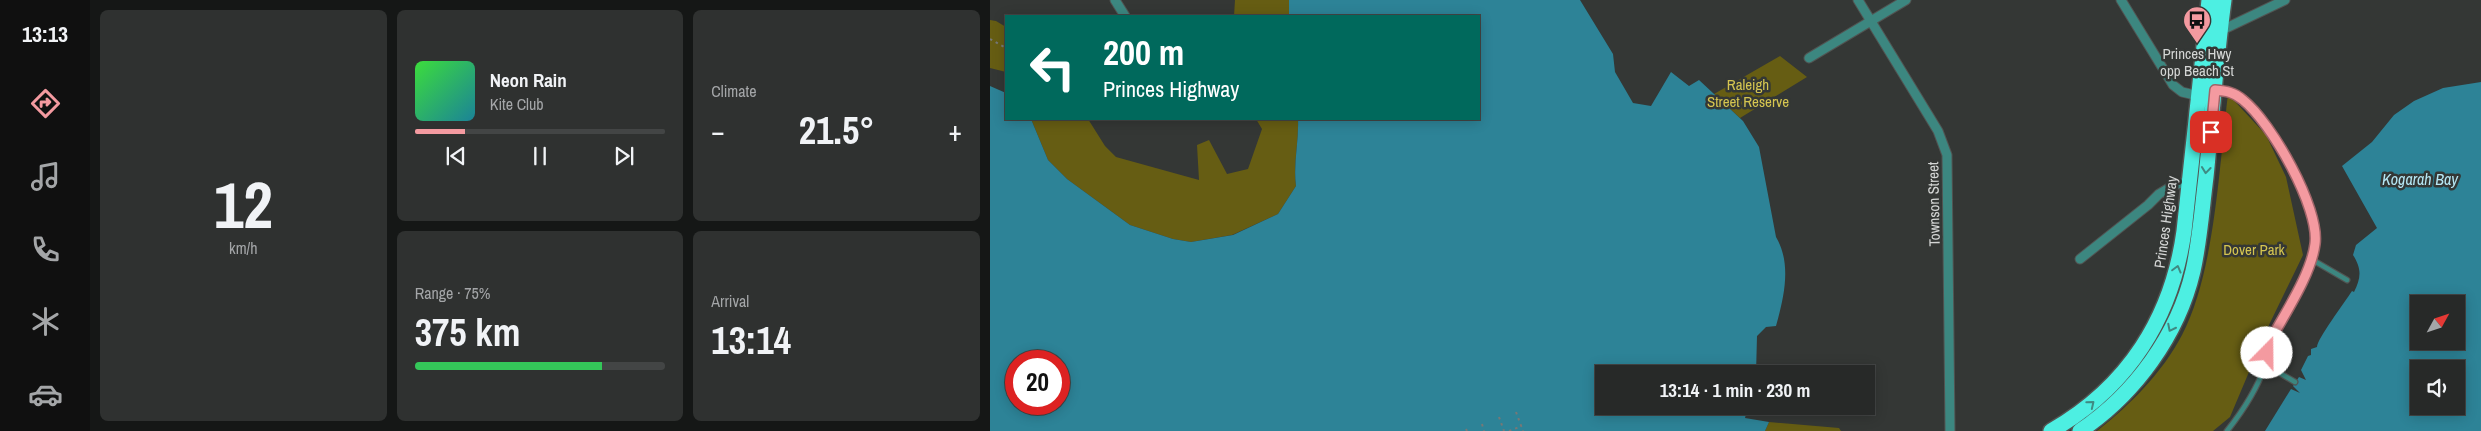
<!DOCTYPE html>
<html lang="en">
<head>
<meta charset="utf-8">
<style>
	body { margin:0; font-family:"Archivo Narrow",sans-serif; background:#2f3130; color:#f1f3f6; height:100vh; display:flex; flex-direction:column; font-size:19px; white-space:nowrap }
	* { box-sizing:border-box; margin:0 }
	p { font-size:16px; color:#a4a6a8 }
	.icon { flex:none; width:28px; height:28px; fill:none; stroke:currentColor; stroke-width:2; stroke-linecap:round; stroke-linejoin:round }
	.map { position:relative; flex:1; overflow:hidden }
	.panel { display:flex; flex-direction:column; gap:10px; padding:10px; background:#151716; width:900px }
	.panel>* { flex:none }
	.top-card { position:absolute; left:15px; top:15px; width:475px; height:105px; border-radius:0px; box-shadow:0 2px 12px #0003,0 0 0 1px #434545; background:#00695c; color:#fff; overflow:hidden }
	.needle { width:32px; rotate:50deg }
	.tools { position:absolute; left:1420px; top:295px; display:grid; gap:10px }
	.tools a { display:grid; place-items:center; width:55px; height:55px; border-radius:0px; background:#272928; box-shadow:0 2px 12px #0003,0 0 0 1px #434545; font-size:25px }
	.speed { position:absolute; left:15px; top:350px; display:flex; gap:10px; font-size:25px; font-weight:700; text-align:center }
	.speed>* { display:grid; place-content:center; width:65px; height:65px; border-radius:50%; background:#272928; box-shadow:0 2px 12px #0003,0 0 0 1px #434545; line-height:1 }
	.speed .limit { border:8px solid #d22; background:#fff; color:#111 }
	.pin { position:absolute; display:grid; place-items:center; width:42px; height:42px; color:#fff; margin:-21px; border-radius:10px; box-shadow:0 2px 8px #0006 }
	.me { position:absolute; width:55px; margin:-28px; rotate:22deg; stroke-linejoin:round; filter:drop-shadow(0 0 4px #0008) }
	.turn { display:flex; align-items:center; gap:18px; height:105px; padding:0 15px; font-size:22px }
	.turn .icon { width:65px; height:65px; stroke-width:2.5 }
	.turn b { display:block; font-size:35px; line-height:42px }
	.big { font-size:38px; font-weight:700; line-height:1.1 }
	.panel .card { flex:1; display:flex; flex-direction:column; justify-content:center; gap:8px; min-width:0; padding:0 18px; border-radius:8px; background:#2f3130 }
	.panel .dial { align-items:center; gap:0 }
	.dial b { font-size:65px; line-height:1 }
	.song { display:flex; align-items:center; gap:15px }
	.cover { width:60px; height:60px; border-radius:8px; background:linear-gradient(135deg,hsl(120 70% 55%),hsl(190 70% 35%)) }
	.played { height:5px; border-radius:2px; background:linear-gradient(90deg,#f49aa0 20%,#434545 20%) }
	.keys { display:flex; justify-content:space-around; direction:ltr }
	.heat { display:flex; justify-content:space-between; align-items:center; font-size:28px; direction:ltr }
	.charge { height:8px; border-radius:4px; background:linear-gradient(90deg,#34c759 75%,#434545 0) }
	.panel .tiles { flex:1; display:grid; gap:10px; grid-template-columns:repeat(3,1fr) }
	.card:first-child { grid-row:span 2 }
	.trip { position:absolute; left:605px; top:365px; width:280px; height:50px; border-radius:0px; background:#272928; box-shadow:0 2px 12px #0003,0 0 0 1px #434545; font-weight:700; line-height:50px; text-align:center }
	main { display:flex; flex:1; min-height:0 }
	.tabs { display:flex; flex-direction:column; width:90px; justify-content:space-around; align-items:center; background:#101010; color:#a4a6a8 }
	.tabs .icon { width:35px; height:35px }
	.tabs .on { color:#f49aa0 }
	.tabs b { font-size:22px; color:#f1f3f6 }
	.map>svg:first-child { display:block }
	.green { fill:#665d13 }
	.water { fill:#2d8397; fill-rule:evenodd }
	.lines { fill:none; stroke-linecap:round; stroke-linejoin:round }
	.lane-casing { stroke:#515452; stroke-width:7 }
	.street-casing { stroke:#515452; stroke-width:11 }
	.highway-casing { stroke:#515452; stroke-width:18 }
	.path { stroke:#767877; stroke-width:2; stroke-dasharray:2.5 4; stroke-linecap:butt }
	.lane { stroke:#3c8780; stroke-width:4.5 }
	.street { stroke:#3c8780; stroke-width:9 }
	.highway { stroke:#4defe2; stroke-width:15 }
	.oneway { stroke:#3f8a83 }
	.route-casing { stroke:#9f6468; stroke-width:12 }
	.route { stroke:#f49aa0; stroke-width:9 }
	.labels { text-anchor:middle; stroke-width:5; stroke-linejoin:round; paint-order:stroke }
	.poi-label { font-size:15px; fill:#d4d6d5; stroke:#343735 }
	.park-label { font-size:15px; fill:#d5c550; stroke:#343735 }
	.street-label { font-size:15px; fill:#d4d6d5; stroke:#343735 }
	.water-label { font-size:16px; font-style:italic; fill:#b5e7f4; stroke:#343735 }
</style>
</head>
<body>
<main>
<nav class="tabs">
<b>13:13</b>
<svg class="icon on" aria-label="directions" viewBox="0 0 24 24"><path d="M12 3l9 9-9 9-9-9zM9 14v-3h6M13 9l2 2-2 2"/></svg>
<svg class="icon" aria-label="music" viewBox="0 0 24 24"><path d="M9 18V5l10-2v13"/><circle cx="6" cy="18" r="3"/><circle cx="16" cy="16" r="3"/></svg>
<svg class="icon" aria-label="phone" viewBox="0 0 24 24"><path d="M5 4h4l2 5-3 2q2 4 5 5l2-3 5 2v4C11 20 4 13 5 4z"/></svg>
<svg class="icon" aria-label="climate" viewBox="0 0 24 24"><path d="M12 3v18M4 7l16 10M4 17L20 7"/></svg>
<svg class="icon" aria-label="car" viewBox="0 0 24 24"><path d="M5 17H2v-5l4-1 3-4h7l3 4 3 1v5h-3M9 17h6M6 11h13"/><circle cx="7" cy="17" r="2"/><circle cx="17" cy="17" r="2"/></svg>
</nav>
<section class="panel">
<div class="tiles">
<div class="card dial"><b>12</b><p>km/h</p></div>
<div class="card">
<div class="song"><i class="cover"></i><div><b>Neon Rain</b><p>Kite Club</p></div></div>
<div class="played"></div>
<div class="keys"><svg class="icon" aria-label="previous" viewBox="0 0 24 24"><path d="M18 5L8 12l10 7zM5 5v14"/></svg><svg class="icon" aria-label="pause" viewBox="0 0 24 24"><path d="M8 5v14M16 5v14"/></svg><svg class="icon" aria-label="next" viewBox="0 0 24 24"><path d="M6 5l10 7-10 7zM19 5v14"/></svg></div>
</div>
<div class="card"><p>Climate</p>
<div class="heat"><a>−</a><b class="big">21.5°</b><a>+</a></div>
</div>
<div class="card"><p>Range · 75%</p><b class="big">375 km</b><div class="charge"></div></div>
<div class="card"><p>Arrival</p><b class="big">13:14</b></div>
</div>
</section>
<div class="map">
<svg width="1491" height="431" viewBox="0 0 1491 431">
	<rect width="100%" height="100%" fill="#343735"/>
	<path class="green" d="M245,0H299V16H244Z
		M0,20L6,21L16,27V72L0,68Z
		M790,56L817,77L750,118L724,94Z
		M1238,94L1276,135L1296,177L1313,255L1278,327L1240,417L1223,431H1107C1140,405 1172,373 1192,335C1225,272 1229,166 1238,94Z
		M41,119H98L115,146L126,157L209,180L207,145L219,140L237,174L258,169L272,129L266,119H308C309,142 303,163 306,186L288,214L242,235L201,242L183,239L140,225L77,179L58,160Z
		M779,422L849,428L851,431H775Z"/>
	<path class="water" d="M299,0H590L623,54L625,72L643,103L661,106L681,72L699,86L709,80L753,121L769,147L786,237C802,264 794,297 786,326L776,327L767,336L766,374H614V406H758L755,418L779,422L775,431H0V86L16,93V119H41L58,160L77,179L140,225L183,239L201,242L243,235L288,214L306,186C303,163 309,142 308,119H489V16H299ZM26,361H69V404H26Z
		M1491,82V431H1275L1301,389L1310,393L1303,386L1309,377L1316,380L1311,370L1318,356L1321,355V349L1327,347C1327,339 1355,302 1362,291L1364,292C1371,278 1372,269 1363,255L1366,245L1387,228L1352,166L1382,142L1404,115L1424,101L1453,88ZM1429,304H1466V341H1429ZM1429,369H1466V406H1429Z"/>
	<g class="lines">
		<g class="lane-casing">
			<path id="lane" d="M1226,90C1256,93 1276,120 1289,145C1300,167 1316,190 1322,213C1335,259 1299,301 1281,340C1277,348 1278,357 1275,366C1267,389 1252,412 1237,431
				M1321,259L1357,280
				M1276,365L1305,382"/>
		</g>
		<g class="street-casing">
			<path id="street" d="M125,0L135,16
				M868,0L948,131L957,155L960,431
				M1131,0L1183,85L1192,92L1209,96
				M1230,31L1295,0
				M819,58L916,0
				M1090,259L1158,205L1169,194L1184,185L1200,181"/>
		</g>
		<g class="highway-casing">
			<path id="highway" d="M1061,431C1138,387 1182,318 1194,231L1219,0
				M1090,431C1145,394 1188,335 1203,271C1210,240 1212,208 1216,177C1222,118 1226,59 1234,0"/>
		</g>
		<path class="path" d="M0,39L16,48
			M526,412L533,431
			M509,417L514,431
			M492,424L494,431
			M476,429L477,431
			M519,431L532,426"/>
		<use href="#lane" class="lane"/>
		<use href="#street" class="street"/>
		<use href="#highway" class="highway"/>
	</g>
	<defs><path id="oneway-chevron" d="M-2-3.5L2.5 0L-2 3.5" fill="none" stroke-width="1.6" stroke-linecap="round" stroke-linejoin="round" transform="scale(1.25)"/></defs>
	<g class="oneway">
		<use href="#oneway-chevron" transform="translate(1216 170) rotate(96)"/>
		<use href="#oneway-chevron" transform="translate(1187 269) rotate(-75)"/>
		<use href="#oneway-chevron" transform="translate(1181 328) rotate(117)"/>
		<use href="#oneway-chevron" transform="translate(1101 404) rotate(-39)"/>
	</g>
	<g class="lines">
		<g class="route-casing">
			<path id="route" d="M1221,132L1225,90C1236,91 1244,92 1253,100C1281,122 1330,208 1325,244C1321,275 1295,313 1280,341L1277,353"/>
		</g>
		<use href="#route" class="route"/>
	</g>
	<defs>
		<g id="bus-pin" transform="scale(1.4375)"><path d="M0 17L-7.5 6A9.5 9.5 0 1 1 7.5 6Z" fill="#f49aa0" stroke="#343735"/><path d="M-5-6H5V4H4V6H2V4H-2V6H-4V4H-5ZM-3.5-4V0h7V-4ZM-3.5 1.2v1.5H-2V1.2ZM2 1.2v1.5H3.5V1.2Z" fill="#111"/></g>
	</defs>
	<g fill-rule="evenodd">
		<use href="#bus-pin" x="1207" y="20"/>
	</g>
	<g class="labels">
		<g class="poi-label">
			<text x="1207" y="59">Princes Hwy<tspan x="1207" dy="17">opp Beach St</tspan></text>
		</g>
		<g class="park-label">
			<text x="758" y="90">Raleigh<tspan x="758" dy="17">Street Reserve</tspan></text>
			<text x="1264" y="255">Dover Park</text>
		</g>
		<g class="street-label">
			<text transform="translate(944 204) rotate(-91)" y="5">Townson Street</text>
			<text transform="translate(1176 222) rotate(-82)" y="5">Princes Highway</text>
		</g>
		<g class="water-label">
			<text x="1430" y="185">Kogarah Bay</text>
		</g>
	</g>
</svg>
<div class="tools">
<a><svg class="needle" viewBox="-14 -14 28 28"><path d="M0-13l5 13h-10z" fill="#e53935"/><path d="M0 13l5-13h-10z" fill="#a4a6a8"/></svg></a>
<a><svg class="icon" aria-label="sound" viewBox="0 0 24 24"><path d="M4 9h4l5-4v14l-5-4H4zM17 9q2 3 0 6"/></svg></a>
</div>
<div class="speed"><div class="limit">20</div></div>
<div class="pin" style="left:1221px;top:132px;background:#d93025"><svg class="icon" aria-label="arrive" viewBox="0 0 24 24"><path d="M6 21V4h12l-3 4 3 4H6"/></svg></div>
<svg class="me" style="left:1277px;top:353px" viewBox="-20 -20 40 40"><circle r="19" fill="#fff"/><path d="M0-13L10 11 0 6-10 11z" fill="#f49aa0"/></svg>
<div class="trip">13:14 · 1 min · 230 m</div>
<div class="top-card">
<div class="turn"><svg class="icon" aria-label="left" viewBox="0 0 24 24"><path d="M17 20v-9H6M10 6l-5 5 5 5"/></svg><div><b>200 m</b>Princes Highway</div></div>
</div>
</div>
</main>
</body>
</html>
